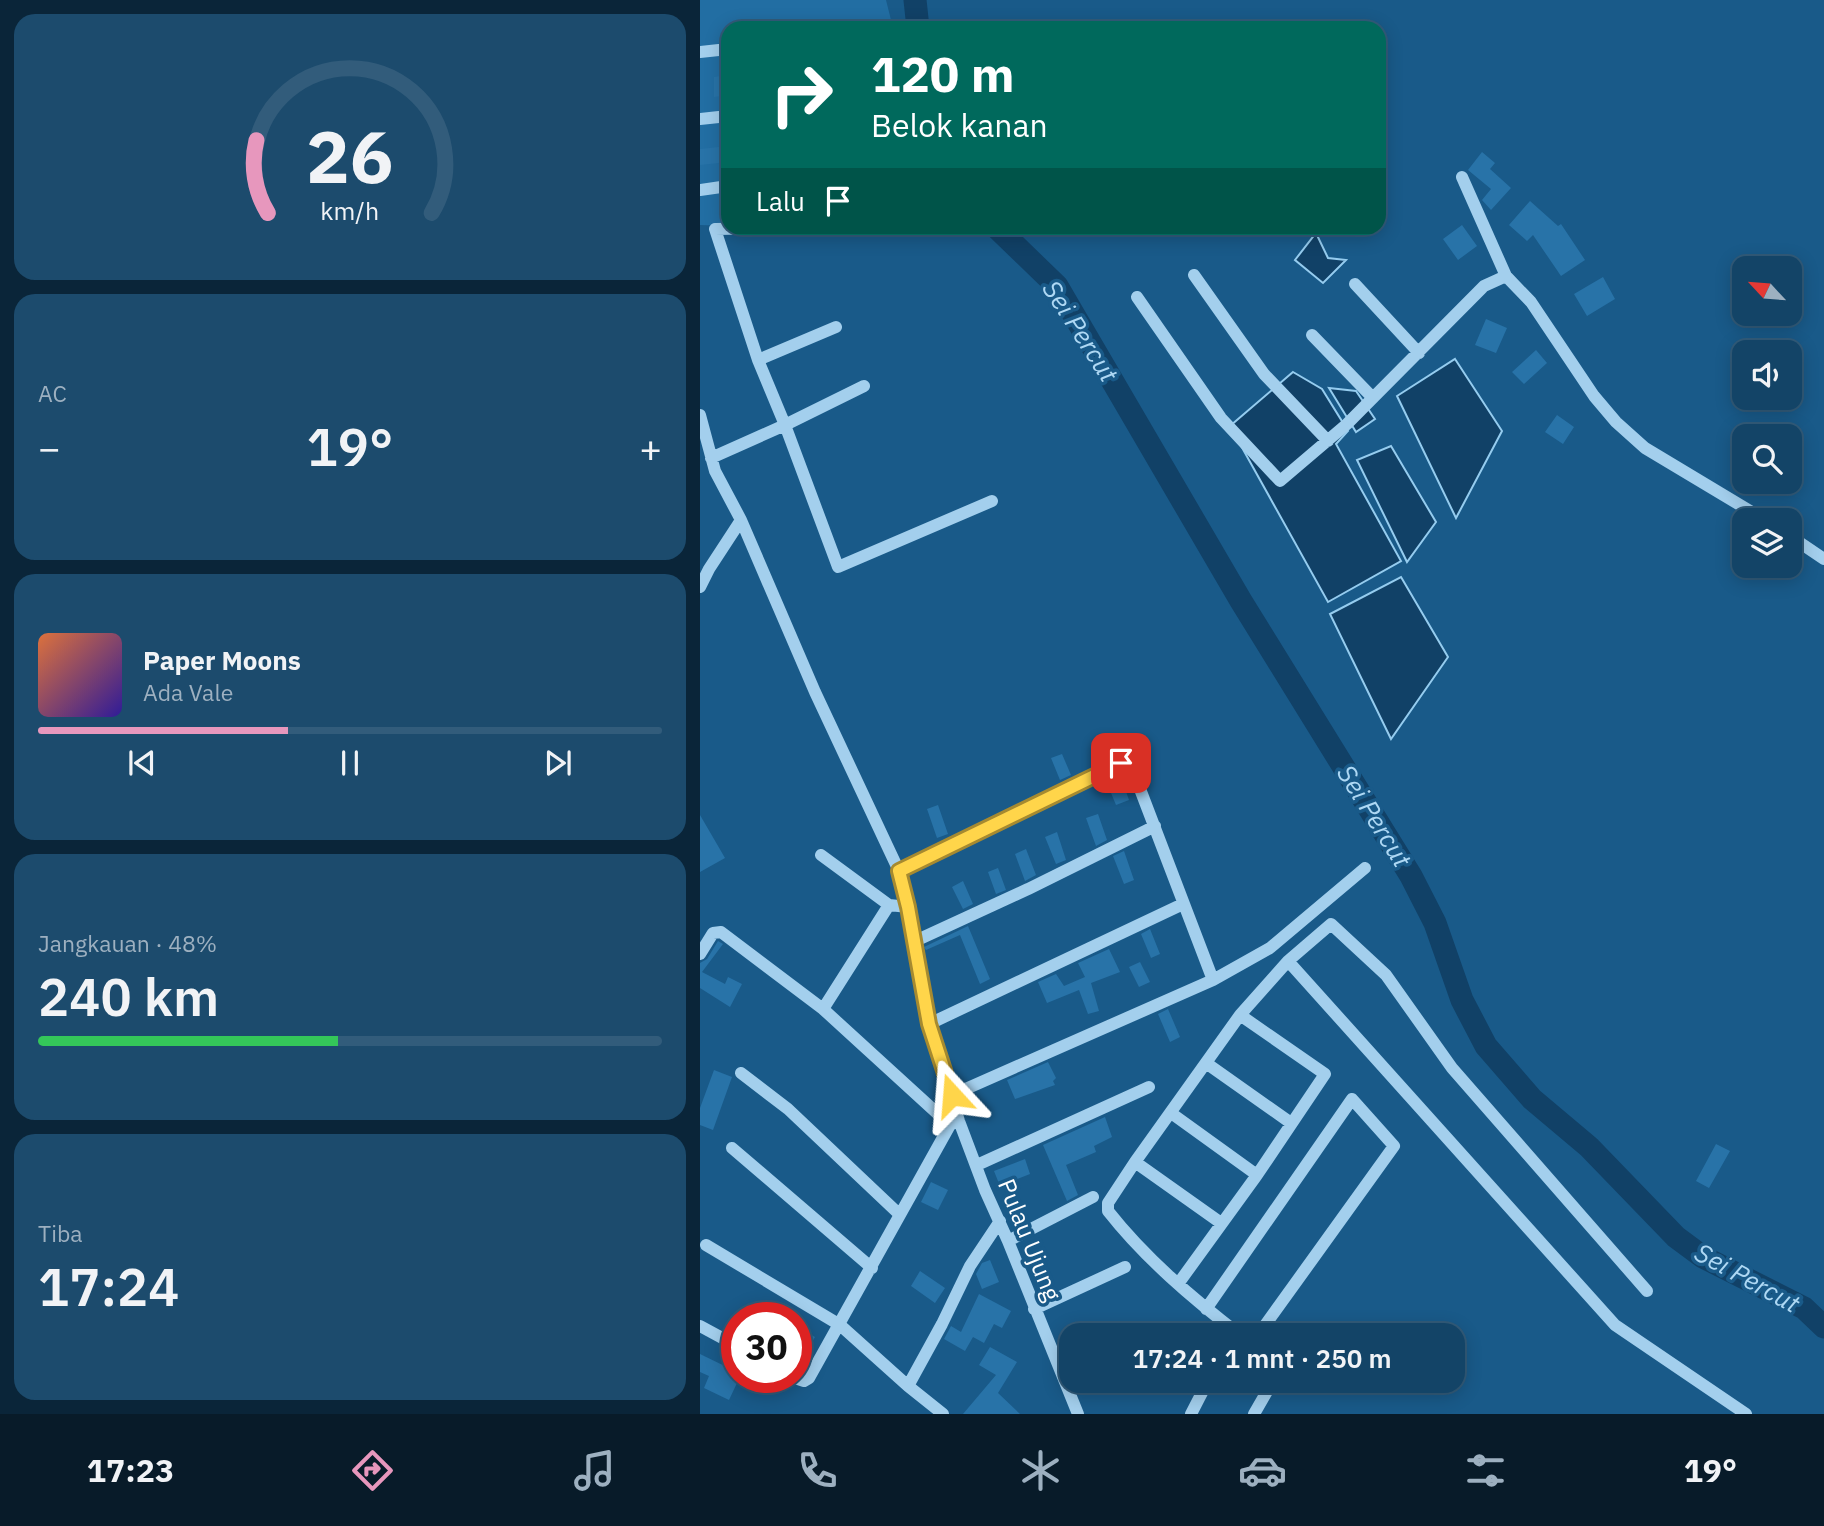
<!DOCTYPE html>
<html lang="id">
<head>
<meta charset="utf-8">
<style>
	body { margin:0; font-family:"IBM Plex Sans",sans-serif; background:#1c4b6d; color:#f1f3f6; height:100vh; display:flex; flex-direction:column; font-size:26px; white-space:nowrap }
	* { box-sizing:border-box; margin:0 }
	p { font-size:23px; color:#9db0c0 }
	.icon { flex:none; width:38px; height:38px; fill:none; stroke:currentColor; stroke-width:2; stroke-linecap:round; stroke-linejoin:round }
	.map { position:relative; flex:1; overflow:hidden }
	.sheet { display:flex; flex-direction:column; gap:14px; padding:14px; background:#0a2539; width:700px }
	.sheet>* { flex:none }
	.guide { position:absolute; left:21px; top:21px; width:665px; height:214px; border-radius:21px; box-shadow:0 4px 18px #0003,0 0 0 2px #325c7b; background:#00695c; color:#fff; overflow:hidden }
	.needle { width:46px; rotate:296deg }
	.fabs { position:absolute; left:1032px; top:256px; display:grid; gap:14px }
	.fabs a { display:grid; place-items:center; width:70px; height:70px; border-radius:14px; background:#134467; box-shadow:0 4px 18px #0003,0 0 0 2px #325c7b; font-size:35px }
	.speed { position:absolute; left:21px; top:1302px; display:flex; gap:14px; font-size:35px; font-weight:700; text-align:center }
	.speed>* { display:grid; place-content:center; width:91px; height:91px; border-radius:50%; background:#134467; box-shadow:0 4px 18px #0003,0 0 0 2px #325c7b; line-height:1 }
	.speed .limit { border:10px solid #d22; background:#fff; color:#111 }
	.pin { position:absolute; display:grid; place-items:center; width:60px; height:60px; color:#fff; margin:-30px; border-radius:14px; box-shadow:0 4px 10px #0006 }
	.me { position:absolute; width:77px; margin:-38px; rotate:341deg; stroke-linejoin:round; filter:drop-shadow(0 0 5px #0008) }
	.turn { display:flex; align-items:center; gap:24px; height:147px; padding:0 35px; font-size:32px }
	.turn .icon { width:91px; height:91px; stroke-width:2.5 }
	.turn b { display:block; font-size:49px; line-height:60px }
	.then { display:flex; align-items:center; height:66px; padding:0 35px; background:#0003; gap:14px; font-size:26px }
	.big { font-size:52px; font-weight:600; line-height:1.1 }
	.sheet .widget { flex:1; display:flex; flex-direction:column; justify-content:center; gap:10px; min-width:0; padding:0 24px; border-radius:21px; background:#1c4b6d }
	.sheet .dial { align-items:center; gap:0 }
	.dial svg { height:182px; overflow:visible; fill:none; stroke:#325c7b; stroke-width:7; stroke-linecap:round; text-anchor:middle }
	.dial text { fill:#f1f3f6; stroke:none }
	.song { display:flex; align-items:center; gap:21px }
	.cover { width:84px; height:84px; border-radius:10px; background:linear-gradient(135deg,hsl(20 70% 55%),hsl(250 70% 35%)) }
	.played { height:7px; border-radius:4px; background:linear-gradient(90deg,#e797bd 40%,#325c7b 40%) }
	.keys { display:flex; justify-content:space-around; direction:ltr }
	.heat { display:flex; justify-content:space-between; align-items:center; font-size:38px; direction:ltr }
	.charge { height:10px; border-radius:5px; background:linear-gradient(90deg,#34c759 48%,#325c7b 0) }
	.trip { position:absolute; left:359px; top:1323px; width:406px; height:70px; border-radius:21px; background:#134467; box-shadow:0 4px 18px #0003,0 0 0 2px #325c7b; font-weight:600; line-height:70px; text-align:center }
	.tabs { display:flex; height:112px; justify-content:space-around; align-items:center; background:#081b29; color:#9db0c0 }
	.tabs .icon { width:49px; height:49px }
	.tabs .active { color:#e797bd }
	.tabs b { font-size:32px; color:#f1f3f6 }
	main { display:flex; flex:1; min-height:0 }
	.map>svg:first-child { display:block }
	.green { fill:#226ea3 }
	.water { fill:#114167; stroke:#95ccef; stroke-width:2 }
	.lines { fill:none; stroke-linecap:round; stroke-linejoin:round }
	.river { stroke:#114167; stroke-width:23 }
	.building { fill:#2873a8 }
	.minor { stroke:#a3cfed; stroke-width:12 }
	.route-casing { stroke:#a68a30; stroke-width:18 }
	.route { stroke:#ffd54a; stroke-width:12 }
	.labels { text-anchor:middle; stroke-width:7; stroke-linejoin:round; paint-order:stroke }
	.street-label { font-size:24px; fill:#fff; stroke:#195a89 }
	.water-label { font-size:26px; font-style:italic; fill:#aed8f4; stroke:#195a89 }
</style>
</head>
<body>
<main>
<section class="sheet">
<div class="widget dial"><svg viewBox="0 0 100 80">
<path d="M14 69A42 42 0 1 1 86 69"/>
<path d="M14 69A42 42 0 0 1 9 37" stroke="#e797bd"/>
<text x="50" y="56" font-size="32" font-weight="700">26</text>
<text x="50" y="72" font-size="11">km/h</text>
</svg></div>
<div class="widget"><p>AC</p>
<div class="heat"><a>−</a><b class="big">19°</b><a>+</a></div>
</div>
<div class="widget">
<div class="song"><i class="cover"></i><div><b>Paper Moons</b><p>Ada Vale</p></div></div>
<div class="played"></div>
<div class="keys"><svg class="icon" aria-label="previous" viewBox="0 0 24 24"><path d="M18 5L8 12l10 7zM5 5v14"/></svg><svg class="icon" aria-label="pause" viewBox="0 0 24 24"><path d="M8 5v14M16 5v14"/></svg><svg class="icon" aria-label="next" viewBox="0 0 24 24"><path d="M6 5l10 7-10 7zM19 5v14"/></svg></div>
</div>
<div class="widget"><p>Jangkauan · 48%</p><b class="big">240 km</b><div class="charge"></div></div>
<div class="widget"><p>Tiba</p><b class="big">17:24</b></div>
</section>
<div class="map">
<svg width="1124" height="1414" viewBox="0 0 1124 1414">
	<rect width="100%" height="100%" fill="#195a89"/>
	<path class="green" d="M0,0H186L193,28H28V226L0,225Z
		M76,228H240L242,234Z"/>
	<path class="water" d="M616,233L628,258L646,260L623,283L595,260Z
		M755,359L802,431L756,518L697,396Z
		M593,372L622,389L648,431L636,444L701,561L628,602L530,426Z
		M629,388L656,391L675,419L656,432Z
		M691,446L736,522L707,562L657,460Z
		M701,577L748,657L691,739L630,614Z"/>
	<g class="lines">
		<path class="river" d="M215,0L218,28
			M297,228L357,286L541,601L711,876L735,923L762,1000L786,1046L832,1099L889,1147L976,1237L1003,1257L1104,1308L1124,1327"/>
	</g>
	<path class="building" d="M28,75V95L14,97V77Z
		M28,146V162L0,165V149Z
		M782,152L795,163L790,169L811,188L791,210L782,200L791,189L768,170Z
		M830,201L858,226L861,224L885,260L861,276L833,235L827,241L809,225Z
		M762,225L777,246L758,260L743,239Z
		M903,277L915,299L887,316L874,294Z
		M786,319L807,328L796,353L775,345Z
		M836,350L847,363L824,384L812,372Z
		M857,415L874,427L863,444L845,432Z
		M362,754L371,775L360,780L351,758Z
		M423,783L429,800L416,805L409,788Z
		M238,805L248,834L237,838L227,809Z
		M398,814L407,840L396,846L386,818Z
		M0,815L25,858L0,872Z
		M357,832L366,860L356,864L345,837Z
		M326,849L336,875L325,881L315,854Z
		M424,851L434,880L424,884L413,856Z
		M298,868L306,890L296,894L288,872Z
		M263,881L273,904L263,909L252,887Z
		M268,926L290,979L280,984L260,935L226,950L224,947Z
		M450,929L460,954L451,958L441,934Z
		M18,941L23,944L2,972L25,984L28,977L42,984L30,1007L0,988V963L7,959Z
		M409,949L420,972L391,983L399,1011L388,1014L379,990L347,1003L338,982L356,974L364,986L385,977L378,963Z
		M440,962L450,982L439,987L429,967Z
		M468,1009L480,1037L470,1042L458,1014Z
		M348,1062L356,1078L353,1081L355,1085L315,1099L307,1080Z
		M14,1070L32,1077L13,1130L0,1125V1108Z
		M405,1117L412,1137L394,1146L396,1152L366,1165L378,1195L367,1201L343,1145Z
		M1016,1144L1030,1151L1009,1188L996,1181Z
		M325,1159L330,1174L300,1186L294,1171Z
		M231,1182L248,1190L238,1210L221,1202Z
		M290,1260L299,1282L282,1289L276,1274L282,1263Z
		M220,1271L245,1288L235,1303L211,1286Z
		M279,1294L311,1311L302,1328L294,1324L284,1343L273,1337L265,1351L244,1339L251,1326L261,1332Z
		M96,1327L115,1337L96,1369Z
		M290,1347L317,1362L298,1393L320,1414H263L296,1375L279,1365Z
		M0,1354L37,1372V1383L29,1400L4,1388L9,1376L0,1372Z"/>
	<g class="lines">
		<path class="minor" d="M0,52L28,49
			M0,119L28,116
			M762,177L806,276
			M0,190L28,186
			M494,275L564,374L628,441
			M655,284L719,353
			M437,297L521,418L580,481L647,424L784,286L806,276L831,302L894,396L916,422L945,448L1065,520
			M136,327L58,360L85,425L138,567L292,501
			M612,335L673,398
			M58,360L15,229L74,228
			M0,415L15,471L41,520L115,692L199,871L208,907L229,1024L259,1121L285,1190L308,1241L378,1414
			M11,458L85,425L164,386
			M1090,536L1124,559
			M0,587L9,569L41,520
			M121,855L189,905
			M199,871L421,763L428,764L432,768L513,980
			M213,942L328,889L455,826
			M0,954L13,933L21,932L123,1009L250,1125
			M588,961L915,1325L1046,1414
			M123,1009L189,905L208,907
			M540,1015L588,961L631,924L686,975L752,1068L947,1291
			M229,1024L483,904
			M506,1063L591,1123
			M41,1073L88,1109L199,1214
			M252,1095L513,980L570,948L665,868
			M471,1113L557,1175
			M32,1148L172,1268
			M435,1162L521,1223
			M277,1165L449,1087
			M308,1241L393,1197
			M6,1245L140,1325L208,1386L243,1414
			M478,1284L557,1175L625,1074L540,1015L435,1162L408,1203V1211C445,1258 492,1298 540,1335
			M334,1309L425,1267
			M506,1309L652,1099L694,1146L558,1335
			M0,1326L37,1346
			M451,1335L466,1327
			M92,1377L104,1381L109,1378L250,1125L256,1122
			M208,1386L242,1324L270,1266L300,1221
			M491,1414L508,1381
			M554,1414L573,1381"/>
	</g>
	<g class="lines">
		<g class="route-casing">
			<path id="route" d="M252,1095L229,1024L208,907L199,871L421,763"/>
		</g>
		<use href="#route" class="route"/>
	</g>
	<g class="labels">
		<g class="street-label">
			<text transform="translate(329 1240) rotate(68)" y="8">Pulau Ujung</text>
		</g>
		<g class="water-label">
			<text transform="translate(380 331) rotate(57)" y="9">Sei Percut</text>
			<text transform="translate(674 816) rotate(58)" y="9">Sei Percut</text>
			<text transform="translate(1047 1278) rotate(29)" y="9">Sei Percut</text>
		</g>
	</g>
</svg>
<div class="fabs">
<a><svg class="needle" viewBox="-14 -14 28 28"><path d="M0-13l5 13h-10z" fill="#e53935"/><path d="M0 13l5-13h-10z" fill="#9db0c0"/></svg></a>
<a><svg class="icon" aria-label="sound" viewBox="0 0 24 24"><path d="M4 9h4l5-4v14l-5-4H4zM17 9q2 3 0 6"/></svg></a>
<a><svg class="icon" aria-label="search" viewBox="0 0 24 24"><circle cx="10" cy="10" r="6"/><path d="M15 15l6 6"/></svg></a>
<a><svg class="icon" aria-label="layers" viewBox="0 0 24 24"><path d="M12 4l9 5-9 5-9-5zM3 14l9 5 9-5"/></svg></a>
</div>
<div class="speed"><div class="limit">30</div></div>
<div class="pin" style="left:421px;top:763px;background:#d93025"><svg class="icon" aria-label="arrive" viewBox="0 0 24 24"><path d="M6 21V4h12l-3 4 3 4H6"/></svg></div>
<svg class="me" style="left:252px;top:1095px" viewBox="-20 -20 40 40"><path d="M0-17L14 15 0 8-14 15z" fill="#ffd54a" stroke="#fff" stroke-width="4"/></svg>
<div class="trip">17:24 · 1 mnt · 250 m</div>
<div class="guide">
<div class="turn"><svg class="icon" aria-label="right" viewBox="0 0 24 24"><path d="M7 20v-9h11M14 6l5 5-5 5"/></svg><div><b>120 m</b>Belok kanan</div></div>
<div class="then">Lalu<svg class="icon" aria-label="arrive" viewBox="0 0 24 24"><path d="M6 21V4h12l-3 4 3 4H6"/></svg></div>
</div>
</div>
</main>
<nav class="tabs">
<b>17:23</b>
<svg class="icon active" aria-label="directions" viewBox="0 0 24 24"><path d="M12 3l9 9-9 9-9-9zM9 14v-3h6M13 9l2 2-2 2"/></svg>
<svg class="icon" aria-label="music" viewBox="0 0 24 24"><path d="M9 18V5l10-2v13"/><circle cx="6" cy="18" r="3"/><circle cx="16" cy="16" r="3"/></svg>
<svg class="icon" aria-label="phone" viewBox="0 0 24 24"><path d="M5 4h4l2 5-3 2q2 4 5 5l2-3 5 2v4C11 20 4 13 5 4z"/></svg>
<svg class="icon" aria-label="climate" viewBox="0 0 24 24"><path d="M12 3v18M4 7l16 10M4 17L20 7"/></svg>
<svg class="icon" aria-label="car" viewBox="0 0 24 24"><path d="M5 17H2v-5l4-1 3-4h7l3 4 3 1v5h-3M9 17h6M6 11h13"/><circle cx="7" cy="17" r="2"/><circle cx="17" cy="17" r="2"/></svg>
<svg class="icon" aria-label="filters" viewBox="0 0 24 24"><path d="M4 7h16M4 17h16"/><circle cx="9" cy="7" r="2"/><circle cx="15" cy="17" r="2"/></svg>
<b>19°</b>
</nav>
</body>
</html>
